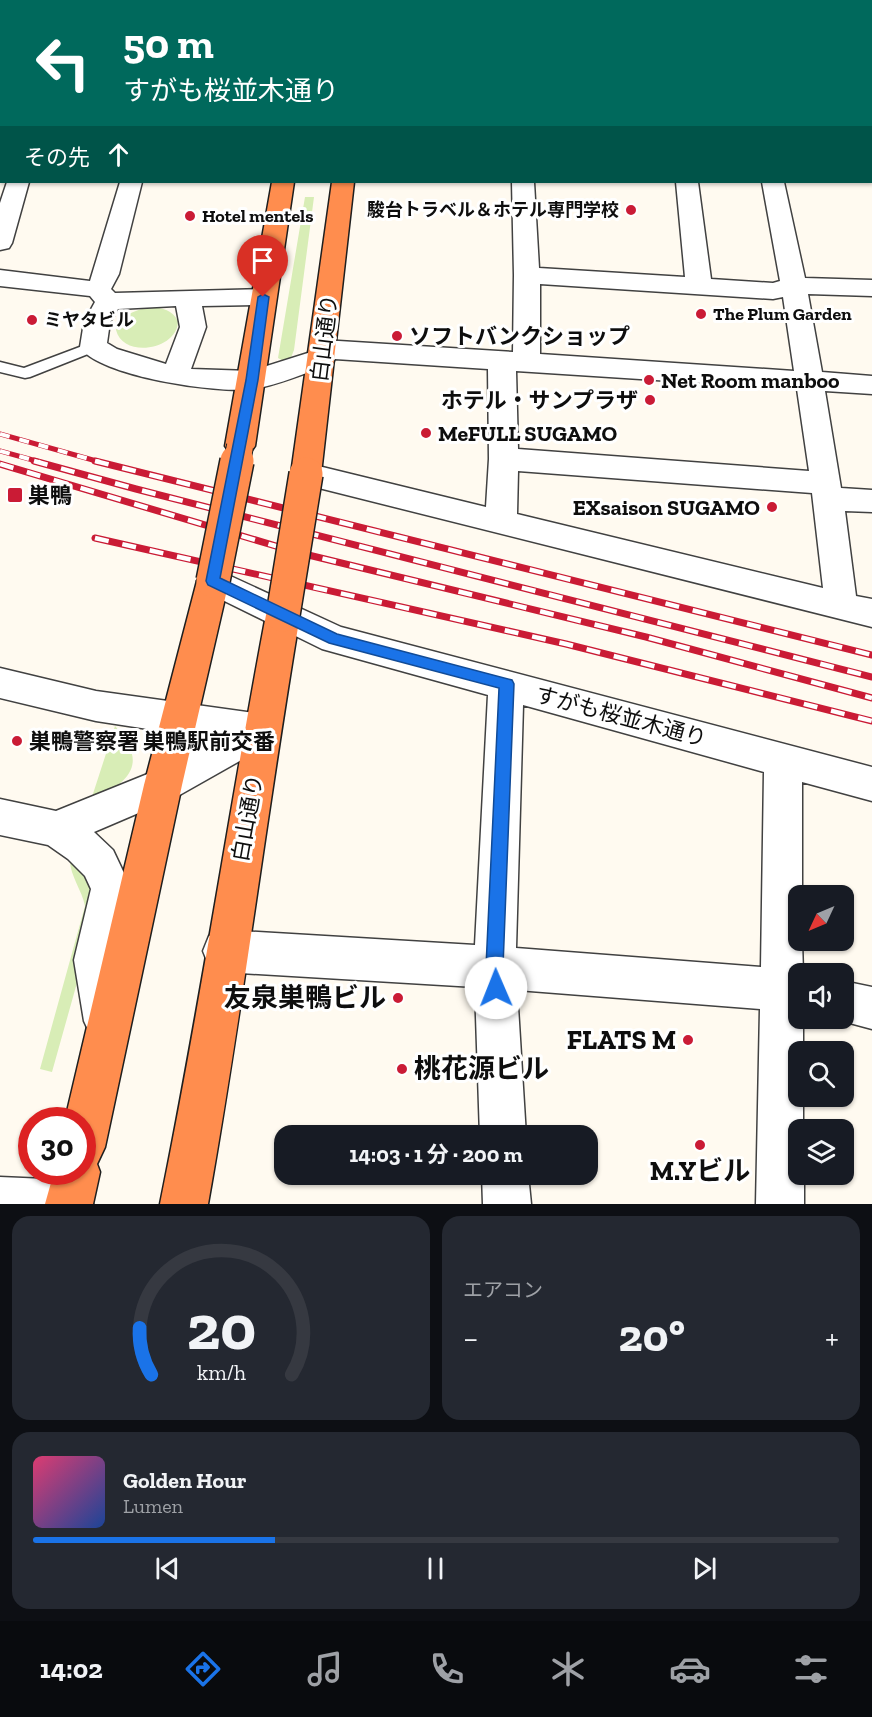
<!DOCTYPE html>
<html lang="ja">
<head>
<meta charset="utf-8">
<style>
	body { margin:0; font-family:"Zilla Slab","Noto Sans JP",serif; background:#242831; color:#f1f3f6; height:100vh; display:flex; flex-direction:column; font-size:22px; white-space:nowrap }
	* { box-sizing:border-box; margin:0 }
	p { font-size:20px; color:#9ea1a6 }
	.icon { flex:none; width:33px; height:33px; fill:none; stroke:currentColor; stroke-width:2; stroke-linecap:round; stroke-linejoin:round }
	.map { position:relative; height:1204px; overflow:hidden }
	.panel { display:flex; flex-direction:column; gap:12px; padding:12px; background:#0d0f14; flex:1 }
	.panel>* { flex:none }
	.guide { position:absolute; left:0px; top:0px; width:873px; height:183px; box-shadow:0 2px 4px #0004; background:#00695c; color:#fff; overflow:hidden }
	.needle { width:39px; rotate:226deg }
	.fabs { position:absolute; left:788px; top:885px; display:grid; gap:12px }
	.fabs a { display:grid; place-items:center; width:66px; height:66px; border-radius:12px; background:#171b24; box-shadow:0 2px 4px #0004; font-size:30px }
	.speed { position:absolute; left:18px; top:1107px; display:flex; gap:12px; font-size:30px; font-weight:700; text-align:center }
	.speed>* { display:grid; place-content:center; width:78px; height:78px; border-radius:50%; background:#171b24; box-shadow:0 2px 4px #0004; line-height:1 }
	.speed .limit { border:9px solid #d22; background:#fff; color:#111 }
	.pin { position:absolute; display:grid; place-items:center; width:51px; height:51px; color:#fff; margin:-62px -26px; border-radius:50% 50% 50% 0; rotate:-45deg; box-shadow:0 0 6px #0007 }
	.pin .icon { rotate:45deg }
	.me { position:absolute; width:66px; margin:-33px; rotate:359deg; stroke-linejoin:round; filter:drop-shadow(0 0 4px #0008) }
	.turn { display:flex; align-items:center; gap:21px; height:126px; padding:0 24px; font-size:27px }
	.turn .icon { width:78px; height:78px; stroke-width:2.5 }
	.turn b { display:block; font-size:42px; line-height:51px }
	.then { display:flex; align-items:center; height:57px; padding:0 24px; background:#0003; gap:12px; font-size:22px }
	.big { font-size:45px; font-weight:700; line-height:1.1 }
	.panel .card { flex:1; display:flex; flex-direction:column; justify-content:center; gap:9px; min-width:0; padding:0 21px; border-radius:18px; background:#242831 }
	.panel .dial { align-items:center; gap:0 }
	.dial svg { height:156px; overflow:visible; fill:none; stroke:#363941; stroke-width:7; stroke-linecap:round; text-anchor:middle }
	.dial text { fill:#f1f3f6; stroke:none }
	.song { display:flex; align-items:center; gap:18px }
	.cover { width:72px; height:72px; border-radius:9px; background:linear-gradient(135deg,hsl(340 70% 55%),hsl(220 70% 35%)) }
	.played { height:6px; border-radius:3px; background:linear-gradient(90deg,#1a73e8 30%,#363941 30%) }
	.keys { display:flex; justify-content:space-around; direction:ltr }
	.heat { display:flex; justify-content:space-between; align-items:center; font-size:33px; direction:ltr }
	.panel .tiles { flex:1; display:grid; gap:12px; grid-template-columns:1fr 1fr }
	.card:last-child { grid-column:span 2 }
	.trip { position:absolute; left:274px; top:1125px; width:324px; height:60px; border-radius:18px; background:#171b24; box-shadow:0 2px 4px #0004; font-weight:700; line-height:60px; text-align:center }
	.menu { display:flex; height:96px; justify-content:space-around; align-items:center; background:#090b0e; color:#9ea1a6 }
	.menu .icon { width:42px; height:42px }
	.menu .selected { color:#1a73e8 }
	.menu b { font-size:27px; color:#f1f3f6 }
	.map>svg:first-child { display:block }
	.green { fill:#d8edb6 }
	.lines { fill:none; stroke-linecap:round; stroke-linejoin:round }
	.lane-casing { stroke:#414141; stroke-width:3 }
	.street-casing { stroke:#414141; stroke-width:3 }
	.highway-casing { stroke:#1f1f1f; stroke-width:3 }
	.lane { fill:#fff; fill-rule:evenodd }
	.street { fill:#fff; fill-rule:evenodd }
	.highway { fill:#ff8d4e; fill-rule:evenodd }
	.rail-far1-casing { stroke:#ca1b35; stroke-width:5 }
	.rail-casing { stroke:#ca1b35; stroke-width:7 }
	.rail-far1 { stroke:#fff; stroke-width:4; stroke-dasharray:10; stroke-linecap:butt }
	.rail { stroke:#fff; stroke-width:4.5; stroke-dasharray:14; stroke-linecap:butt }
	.highway-bridge-far1-casing { stroke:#1f1f1f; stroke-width:28; stroke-linecap:butt }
	.highway-bridge-casing { stroke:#1f1f1f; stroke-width:36; stroke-linecap:butt }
	.highway-bridge-far1 { stroke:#ff8d4e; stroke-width:26 }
	.highway-bridge { stroke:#ff8d4e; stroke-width:33 }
	.route { fill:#1a73e8; stroke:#114b97; stroke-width:1.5 }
	.poi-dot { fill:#ca1b35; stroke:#fff; stroke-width:2 }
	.labels { text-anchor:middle; stroke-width:6; stroke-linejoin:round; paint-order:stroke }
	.far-poi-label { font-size:18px; font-weight:bold; fill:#0e0e0e; stroke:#fff; text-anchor:start }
	.poi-label { font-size:22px; font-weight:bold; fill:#0e0e0e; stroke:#fff; text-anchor:start }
	.street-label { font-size:22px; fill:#0e0e0e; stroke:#fff }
	.near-poi-label { font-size:27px; font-weight:bold; fill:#0e0e0e; stroke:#fff; text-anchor:end }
</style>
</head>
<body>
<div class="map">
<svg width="872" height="1204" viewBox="0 0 872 1204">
	<rect width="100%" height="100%" fill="#fffaf0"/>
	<path class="green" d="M305,197H314L294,350L290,360L285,362L278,358Z
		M151,307C163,308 172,310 178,321C178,350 123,359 116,330C121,314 136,310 151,307Z
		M115,726C151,766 127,782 90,803Z
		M70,860L89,878L96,915L52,1072L40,1069L85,906C82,890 70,876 70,860Z"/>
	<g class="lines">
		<g class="lane-casing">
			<path id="lane" d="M588,0H598V2H588Z
				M93,342L98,344L100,347L98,350L30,377L25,378L0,372V362L24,368Z"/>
		</g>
		<g class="street-casing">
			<path id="street" d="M508,0H526V2H508Z
				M628,0H646V2H628Z
				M765,0H783L784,2H766Z
				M0,45H2V57H0Z
				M0,110H2V122H0Z
				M0,152H2V166H0Z
				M7,182H29L12,243L9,248L0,250V203Z
				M120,182H142L119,274L111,289L115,293L263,289L272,291L276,297L272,303L263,305L202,306L206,327L191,369L251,371L311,352L310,349L314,343L323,340L513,352L514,275L512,182H534L539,268L685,277L676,182H698L711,279L773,283L780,281L762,182H784L805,278L872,280V296L808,294L822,372L872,376V394L825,391L841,488L872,490V512L845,511L856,596L872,599V627L295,482L291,474L295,466L306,463L486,507L489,459L488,369L335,359L332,364C307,372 277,386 252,389C218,394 98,376 80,347L84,322L95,302L90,296L0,286V270L90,281ZM540,284L773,299L783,297L794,371L540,354ZM176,306L180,327L166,364L117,349L107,343L110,322L118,309ZM516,371L797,389L809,471L518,449ZM518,471L812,493L823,588L517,514Z
				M213,568L341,627L872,767V801L802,782V896H798V940H802L803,974H798V1018H803V1052H798V1096H803V1130H798V1174H804V1204H756L760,1009L517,990L526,1136H480L475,987L224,972L209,966L203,951L209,936L224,930L475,945L488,695L322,649L202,590L197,581L202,572ZM523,705L764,772L761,967L516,948Z
				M0,668L96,691L262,714L275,719L280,730L275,741L176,797L94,832L113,850L131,888L116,960L128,1021L121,1036L106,1043L91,1036L84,1021L74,960L91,889L85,876L68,859L48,845L0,835V799L56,811L150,773L213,739L96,721L0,698Z
				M843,981L872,987V1029L831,1018H843Z
				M482,1174H528L531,1204H483Z
				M0,1177L69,1180L86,1187L93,1204H0Z"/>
		</g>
		<g class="highway-casing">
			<path id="highway" d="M307,0H325V2H307Z
				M357,0H375L356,2Z
				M272,182H294L255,446L250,453L240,456L230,453L225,446Z
				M332,182H354L321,474L317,482L306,485L295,482L291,474Z
				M213,568L224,572L229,581L182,785L105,1147L97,1164L100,1172L93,1204H45L54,1172H82V1120H65L144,785L197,581L202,572Z
				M283,601L295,605L300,615C267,811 243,1008 208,1204H160C200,1008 229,811 266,615L271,605Z"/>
		</g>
		<use href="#lane" class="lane"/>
		<use href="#street" class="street"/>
		<use href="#highway" class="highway"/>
		<g class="rail-far1-casing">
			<path id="rail-far1" d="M0,434L100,462
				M0,451L40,462"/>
		</g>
		<g class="rail-casing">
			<path id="rail" d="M34,461L136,489L872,677
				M95,461L872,655
				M0,464L296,552L646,637L872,698
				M95,538L566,644L872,721"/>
		</g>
		<use href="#rail-far1" class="rail-far1"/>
		<use href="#rail" class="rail"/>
		<g class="highway-bridge-far1-casing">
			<path id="highway-bridge-far1" d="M237,462L240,446"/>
		</g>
		<g class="highway-bridge-casing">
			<path id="highway-bridge" d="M213,581L237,461
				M283,615L306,474"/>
		</g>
		<use href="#highway-bridge-far1" class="highway-bridge-far1"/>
		<use href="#highway-bridge" class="highway-bridge"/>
	</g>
	<path class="route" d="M263,294L269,297L258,380L220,578L337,634L512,680L514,684L503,967L504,988L502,994L496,997L489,994L486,967L499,688L329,643L208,585L206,581L246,380L258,297Z"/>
	<g class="poi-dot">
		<circle cx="631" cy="210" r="6"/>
		<circle cx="190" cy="216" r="6"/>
		<circle cx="701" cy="314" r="6"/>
		<circle cx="32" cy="320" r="6"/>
		<circle cx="397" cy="336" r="6"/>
		<circle cx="649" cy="380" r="6"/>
		<circle cx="650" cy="400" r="6"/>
		<circle cx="426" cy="433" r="6"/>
		<rect x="7" y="487" width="16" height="16" rx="3"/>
		<circle cx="772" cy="507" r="6"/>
		<circle cx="17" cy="741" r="6"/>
		<circle cx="398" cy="998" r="6"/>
		<circle cx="688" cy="1040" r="6"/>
		<circle cx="402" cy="1069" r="6"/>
		<circle cx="700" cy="1145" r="6"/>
	</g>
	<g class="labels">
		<g class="far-poi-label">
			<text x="619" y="216" text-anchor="end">駿台トラベル＆ホテル専門学校</text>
			<text x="202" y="222">Hotel mentels</text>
			<text x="713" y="320">The Plum Garden</text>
			<text x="44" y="326">ミヤタビル</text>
		</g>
		<g class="poi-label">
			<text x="409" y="344">ソフトバンクショップ</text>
			<text x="661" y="388">Net Room manboo</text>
			<text x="638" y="408" text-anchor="end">ホテル・サンプラザ</text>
			<text x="438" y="441">MeFULL SUGAMO</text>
			<text x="28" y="503">巣鴨</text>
			<text x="760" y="515" text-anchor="end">EXsaison SUGAMO</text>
			<text x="29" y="749">巣鴨警察署 巣鴨駅前交番</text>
		</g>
		<g class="street-label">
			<text transform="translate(324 338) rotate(-83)" y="8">白山通り</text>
			<text transform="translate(621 716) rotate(15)" y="8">すがも桜並木通り</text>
			<text transform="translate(247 818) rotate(-80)" y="8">白山通り</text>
		</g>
		<g class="near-poi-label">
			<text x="386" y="1007">友泉巣鴨ビル</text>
			<text x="676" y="1049">FLATS M</text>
			<text x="414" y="1078" text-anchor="start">桃花源ビル</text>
			<text x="700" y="1180" text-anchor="middle">M.Yビル</text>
		</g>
	</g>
</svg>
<div class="fabs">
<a><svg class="needle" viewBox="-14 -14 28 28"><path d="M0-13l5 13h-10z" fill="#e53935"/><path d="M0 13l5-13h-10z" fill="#9ea1a6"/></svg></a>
<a><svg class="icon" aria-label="sound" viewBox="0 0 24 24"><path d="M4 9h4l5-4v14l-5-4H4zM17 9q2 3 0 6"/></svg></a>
<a><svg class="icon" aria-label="search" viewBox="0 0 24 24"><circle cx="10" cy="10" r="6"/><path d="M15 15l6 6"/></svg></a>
<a><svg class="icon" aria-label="layers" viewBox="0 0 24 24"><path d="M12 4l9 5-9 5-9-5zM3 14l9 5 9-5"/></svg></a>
</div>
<div class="speed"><div class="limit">30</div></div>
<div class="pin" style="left:263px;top:297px;background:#d93025"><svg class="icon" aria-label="arrive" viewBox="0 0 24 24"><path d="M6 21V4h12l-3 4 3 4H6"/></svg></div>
<svg class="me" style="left:496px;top:988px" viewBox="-20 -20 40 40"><circle r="19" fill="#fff"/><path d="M0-13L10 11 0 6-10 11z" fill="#1a73e8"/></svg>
<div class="trip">14:03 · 1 分 · 200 m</div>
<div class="guide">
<div class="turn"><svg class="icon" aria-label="left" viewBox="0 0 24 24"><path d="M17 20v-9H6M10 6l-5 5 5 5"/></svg><div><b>50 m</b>すがも桜並木通り</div></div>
<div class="then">その先<svg class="icon" aria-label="ahead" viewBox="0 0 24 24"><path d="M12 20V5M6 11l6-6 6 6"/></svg></div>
</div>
</div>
<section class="panel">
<div class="tiles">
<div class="card dial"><svg viewBox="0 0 100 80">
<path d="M14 69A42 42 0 1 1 86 69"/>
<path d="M14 69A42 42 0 0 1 8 45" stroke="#1a73e8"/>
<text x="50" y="56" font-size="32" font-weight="700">20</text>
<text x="50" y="72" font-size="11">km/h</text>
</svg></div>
<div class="card"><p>エアコン</p>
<div class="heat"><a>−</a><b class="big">20°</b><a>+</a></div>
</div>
<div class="card">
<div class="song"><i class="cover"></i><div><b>Golden Hour</b><p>Lumen</p></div></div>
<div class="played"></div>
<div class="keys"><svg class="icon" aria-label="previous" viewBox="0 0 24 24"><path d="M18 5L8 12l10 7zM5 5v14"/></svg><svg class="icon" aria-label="pause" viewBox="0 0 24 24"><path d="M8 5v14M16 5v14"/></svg><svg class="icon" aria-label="next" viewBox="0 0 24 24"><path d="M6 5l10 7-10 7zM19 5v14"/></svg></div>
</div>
</div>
</section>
<nav class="menu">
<b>14:02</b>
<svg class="icon selected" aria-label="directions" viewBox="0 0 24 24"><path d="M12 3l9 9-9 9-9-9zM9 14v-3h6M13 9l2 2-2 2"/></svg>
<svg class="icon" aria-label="music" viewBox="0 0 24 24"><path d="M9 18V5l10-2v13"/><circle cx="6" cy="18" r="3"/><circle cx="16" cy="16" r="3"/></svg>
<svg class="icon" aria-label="phone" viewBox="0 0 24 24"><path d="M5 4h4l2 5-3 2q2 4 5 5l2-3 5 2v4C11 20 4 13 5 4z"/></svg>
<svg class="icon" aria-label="climate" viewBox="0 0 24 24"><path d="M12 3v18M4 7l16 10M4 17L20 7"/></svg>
<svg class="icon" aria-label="car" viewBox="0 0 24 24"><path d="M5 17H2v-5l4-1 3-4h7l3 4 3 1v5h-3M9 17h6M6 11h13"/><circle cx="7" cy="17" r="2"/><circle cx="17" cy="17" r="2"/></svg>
<svg class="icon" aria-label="filters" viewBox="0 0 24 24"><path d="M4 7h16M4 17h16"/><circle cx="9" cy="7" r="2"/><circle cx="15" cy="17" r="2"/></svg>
</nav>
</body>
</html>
